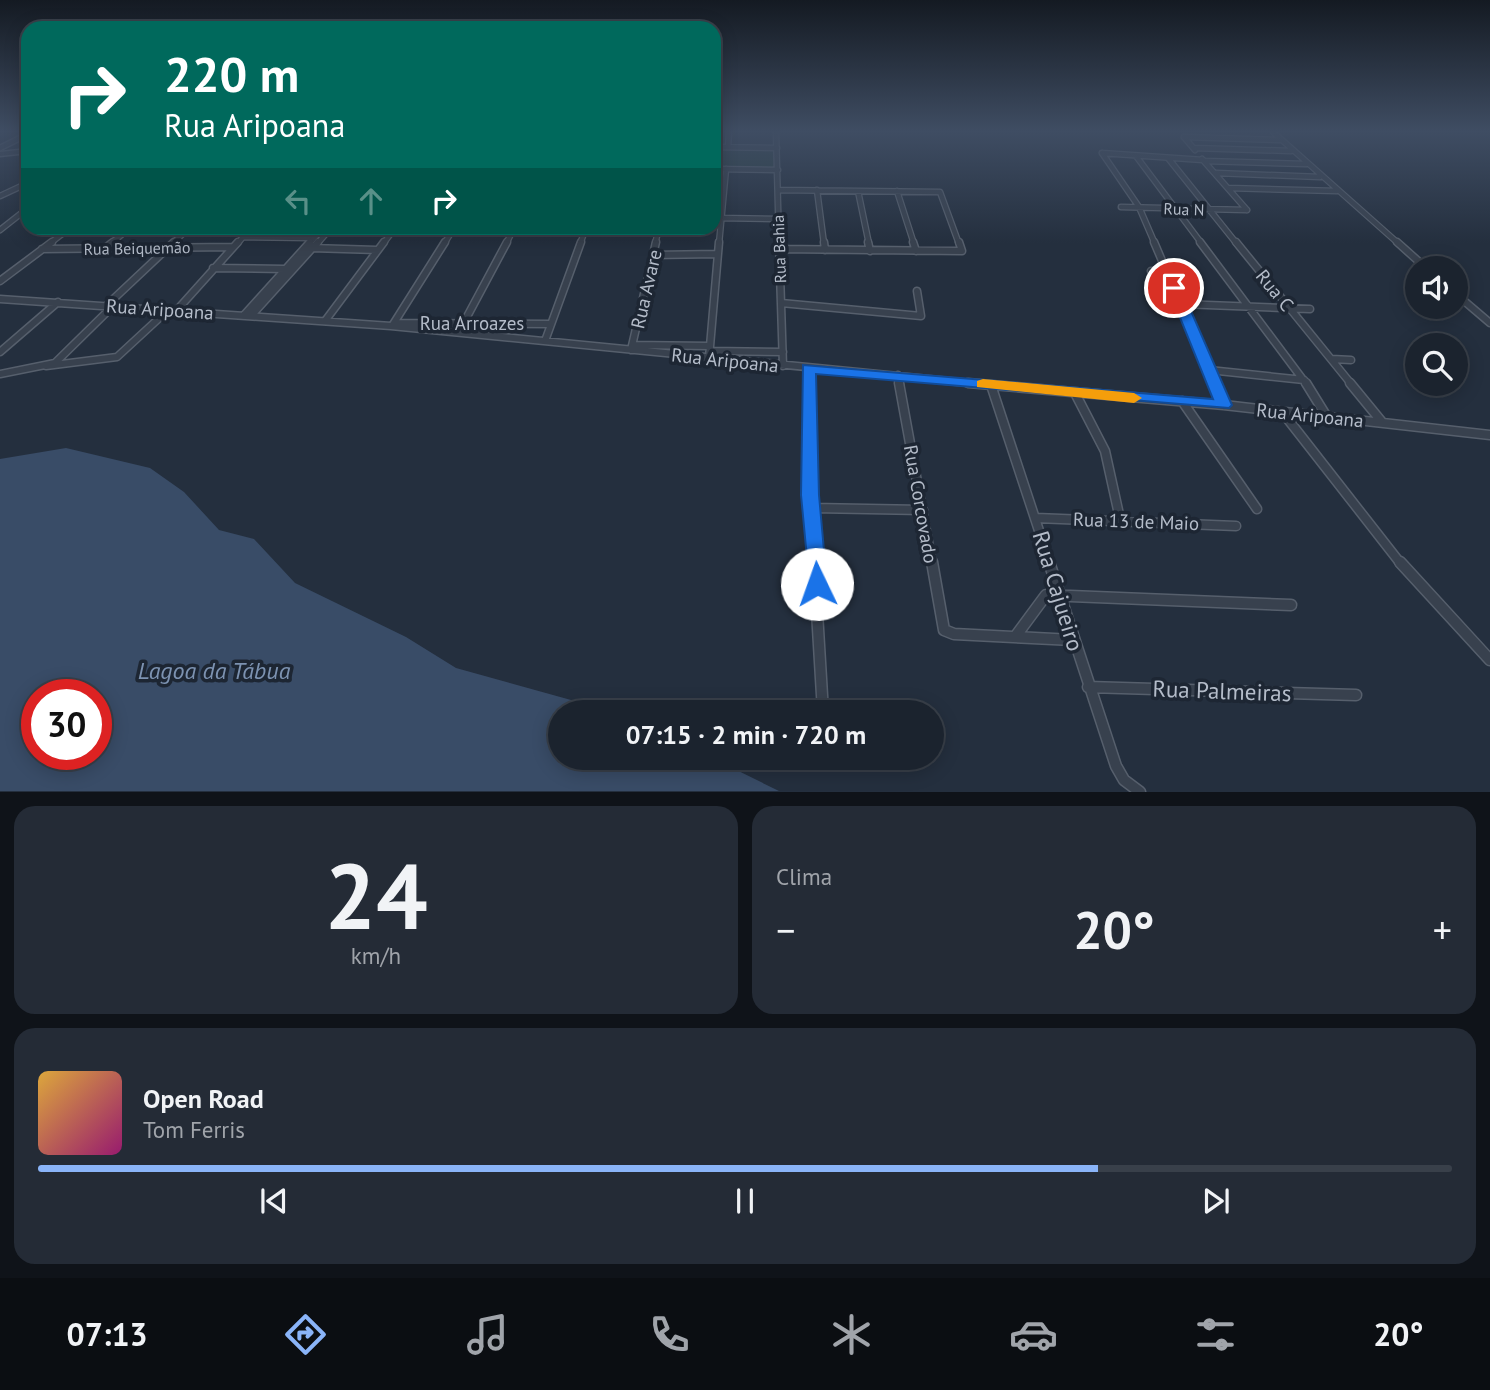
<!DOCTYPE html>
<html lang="pt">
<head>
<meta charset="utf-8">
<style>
	body { margin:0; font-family:"PT Sans",sans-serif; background:#242b36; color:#f1f3f6; height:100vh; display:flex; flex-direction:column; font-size:26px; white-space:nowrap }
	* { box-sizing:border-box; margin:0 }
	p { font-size:23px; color:#a0a4aa }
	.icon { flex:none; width:38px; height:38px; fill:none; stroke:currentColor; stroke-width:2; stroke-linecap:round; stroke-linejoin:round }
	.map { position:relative; height:792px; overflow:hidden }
	.drawer { display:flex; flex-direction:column; gap:14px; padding:14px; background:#0f1319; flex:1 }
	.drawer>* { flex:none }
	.hud { position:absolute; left:21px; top:21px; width:700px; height:214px; border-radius:21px; box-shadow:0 4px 18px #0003,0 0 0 2px #39404a; background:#00695c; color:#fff; overflow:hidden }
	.fabs { position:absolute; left:1405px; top:256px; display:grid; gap:14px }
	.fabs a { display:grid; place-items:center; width:63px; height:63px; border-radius:50%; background:#1b232e; box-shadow:0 4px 18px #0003,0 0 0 2px #39404a; font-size:35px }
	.speed { position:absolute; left:21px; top:679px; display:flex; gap:14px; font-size:35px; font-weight:700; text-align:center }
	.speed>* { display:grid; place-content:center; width:91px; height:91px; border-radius:50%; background:#1b232e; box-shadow:0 4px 18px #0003,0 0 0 2px #39404a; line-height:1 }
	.speed .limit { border:10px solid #d22; background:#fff; color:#111 }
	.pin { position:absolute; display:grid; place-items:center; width:60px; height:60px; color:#fff; margin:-30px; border:4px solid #fff; border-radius:50%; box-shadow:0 2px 7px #0007 }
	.me { position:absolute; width:77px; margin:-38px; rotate:357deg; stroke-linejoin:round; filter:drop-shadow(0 0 5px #0008) }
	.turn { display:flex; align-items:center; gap:24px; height:147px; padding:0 28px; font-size:32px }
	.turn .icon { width:91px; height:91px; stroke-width:2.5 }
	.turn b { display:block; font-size:49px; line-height:60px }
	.lanes { display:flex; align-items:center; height:66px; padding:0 28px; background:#0003; justify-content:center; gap:35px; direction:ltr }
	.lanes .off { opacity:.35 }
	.big { font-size:52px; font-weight:700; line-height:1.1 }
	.drawer .widget { flex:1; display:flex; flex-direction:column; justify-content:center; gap:10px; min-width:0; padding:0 24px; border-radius:21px; background:#242b36 }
	.drawer .dial { align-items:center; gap:0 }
	.dial b { font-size:91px; line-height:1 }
	.song { display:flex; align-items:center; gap:21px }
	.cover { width:84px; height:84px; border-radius:10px; background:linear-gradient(135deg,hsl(40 70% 55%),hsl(320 70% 35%)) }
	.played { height:7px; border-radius:4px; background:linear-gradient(90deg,#8ab4f8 75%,#39404a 75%) }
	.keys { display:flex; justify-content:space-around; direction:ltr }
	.heat { display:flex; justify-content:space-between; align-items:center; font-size:38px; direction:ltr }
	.drawer .tiles { flex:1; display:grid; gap:14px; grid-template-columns:1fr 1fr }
	.widget:last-child { grid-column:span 2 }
	.trip { position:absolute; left:548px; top:700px; width:396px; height:70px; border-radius:35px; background:#1b232e; box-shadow:0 4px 18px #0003,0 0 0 2px #39404a; font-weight:700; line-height:70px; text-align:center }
	.tab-bar { display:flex; height:112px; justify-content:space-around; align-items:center; background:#0b0e12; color:#a0a4aa }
	.tab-bar .icon { width:49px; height:49px }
	.tab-bar .current { color:#8ab4f8 }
	.tab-bar b { font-size:32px; color:#f1f3f6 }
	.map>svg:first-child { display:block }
	.green { fill:#263c3f }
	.water { fill:#394c67; fill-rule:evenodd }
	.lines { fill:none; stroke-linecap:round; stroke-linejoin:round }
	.minor-far3-casing { stroke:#565f6c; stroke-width:7 }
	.minor-far2-casing { stroke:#565f6c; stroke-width:9 }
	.minor-far1-casing { stroke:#565f6c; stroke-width:11 }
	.minor-casing { stroke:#565f6c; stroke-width:13 }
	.tertiary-casing { stroke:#565f6c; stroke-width:3 }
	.minor-far3 { stroke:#38414e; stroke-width:4.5 }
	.minor-far2 { stroke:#38414e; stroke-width:6 }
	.minor-far1 { stroke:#38414e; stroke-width:8 }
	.minor { stroke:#38414e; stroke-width:10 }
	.tertiary { fill:#38414e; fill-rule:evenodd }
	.route { fill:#1a73e8; stroke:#114b97; stroke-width:2 }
	.slow { fill:#f59e0b }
	.labels { text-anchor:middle; stroke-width:7; stroke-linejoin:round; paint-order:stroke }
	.far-street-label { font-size:16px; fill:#b4bcc9; stroke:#1d2633 }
	.street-label { font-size:19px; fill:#b4bcc9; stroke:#1d2633 }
	.near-street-label { font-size:23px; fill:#b4bcc9; stroke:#1d2633 }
	.near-water-label { font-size:24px; font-style:italic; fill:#7c92b1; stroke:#1d2633 }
</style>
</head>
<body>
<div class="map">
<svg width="1490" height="792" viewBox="0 0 1490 792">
	<rect width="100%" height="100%" fill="#242f3e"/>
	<path class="green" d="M714,148L774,149L773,169L714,168Z"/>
	<path class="water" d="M66,448L150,468L184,492L219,530L254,539L295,583L406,637L456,668L571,700L600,712H560V758H712L779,791H0V459ZM37,695H96V754H37Z"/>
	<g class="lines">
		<g class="minor-far3-casing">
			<path id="minor-far3" d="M776,132L779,244
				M1273,132L1399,244
				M1184,137L1195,150
				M1184,137L1280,140
				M714,147L777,148
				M728,147L729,132
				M0,148L28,134
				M1194,148L1291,151
				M1102,153L1139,207L1155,244
				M1102,153L1203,160
				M1136,156L1202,244
				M1168,158L1237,244
				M1202,159L1247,210
				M1205,161L1306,164
				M714,169L778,170
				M1216,173L1320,177
				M1228,188L1337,191
				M778,190L940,192L959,244
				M817,190L824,244
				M858,191L869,244
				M897,191L914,244
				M0,196L28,183
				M1121,207L1247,210
				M719,218L778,219
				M0,230L28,208
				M242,237L312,238
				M49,244L70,228
				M110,244L130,228
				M172,244L189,228
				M237,244L251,228
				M309,244L323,228
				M317,244L331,228
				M383,244L395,228
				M444,244L454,228
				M506,244L514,228
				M580,244L586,228
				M655,244L659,228
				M719,244L726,169"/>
		</g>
		<g class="minor-far2-casing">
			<path id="minor-far2" d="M779,242L783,366
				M824,242L825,250
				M868,242L870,251
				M913,242L916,251
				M1154,242L1215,385
				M1200,242L1307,385
				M1236,242L1352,385
				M1397,242L1426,268
				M105,248L113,242
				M311,248L377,250
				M42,249L233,247
				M779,249L962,251L959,242
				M653,255L717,254
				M213,268L285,269
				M1151,271L1167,272
				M0,281L52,242
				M1456,294L1490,323
				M0,299L391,326L989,385
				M781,303L921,316L917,291
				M1181,304L1310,309
				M107,305L174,242
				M177,310L238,242
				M244,315L310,242
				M251,316L318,242
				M325,321L384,242
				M398,323L551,324
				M392,326L445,242
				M462,326L507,242
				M545,341L581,242
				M633,345L709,346
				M631,350L656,242
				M710,351L783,352
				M0,352L58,302
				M709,358L719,242
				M1332,359L1351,360
				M46,366L117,357L169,309
				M808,369V385
				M1209,370L1304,380
				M0,374L55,363L113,306
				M898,375L900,385"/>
		</g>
		<g class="minor-far1-casing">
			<path id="minor-far1" d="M808,383L814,564
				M899,383L932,564
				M968,383L1224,405L1490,435
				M1215,383L1224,405
				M1306,383L1327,417
				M1350,383L1382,422
				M991,385L1050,564
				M1075,393L1105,451L1120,519
				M1182,401L1257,509
				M1283,413L1401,564
				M813,508L923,510
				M1036,518L1236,526"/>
		</g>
		<g class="minor-casing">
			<path id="minor" d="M814,562L823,712
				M932,562L944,630L954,634L1073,640
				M1049,562L1116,766L1124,780L1140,792
				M1400,562L1490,660
				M1015,637L1046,595L1291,605
				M1088,687L1356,695"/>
		</g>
		<g class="tertiary-casing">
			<path id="tertiary" d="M28,149V153L0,156V152Z"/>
		</g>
		<use href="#minor-far3" class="minor-far3"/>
		<use href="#minor-far2" class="minor-far2"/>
		<use href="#minor-far1" class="minor-far1"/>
		<use href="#minor" class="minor"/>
		<use href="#tertiary" class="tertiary"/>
	</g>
	<linearGradient id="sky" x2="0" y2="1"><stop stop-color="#141a22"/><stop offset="0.54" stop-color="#3f4d63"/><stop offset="1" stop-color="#3f4d63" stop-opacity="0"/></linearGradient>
	<rect width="1490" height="243" fill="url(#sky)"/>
	<path class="route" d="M1174,284L1181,288L1232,405L1229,408L816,374L819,495L827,584L824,590H810L801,495L803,365L1213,399L1168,288Z"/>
	<path class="slow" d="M983,379L1134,393L1142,398L1134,403L977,387V381Z"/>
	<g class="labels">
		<g class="far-street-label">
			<text transform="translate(1184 209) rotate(2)" y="6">Rua N</text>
			<text transform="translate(137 248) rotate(-1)" y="6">Rua Beiquemão</text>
			<text transform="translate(779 249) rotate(-92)" y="6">Rua Bahia</text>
		</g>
		<g class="street-label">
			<text transform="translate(646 289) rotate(-77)" y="7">Rua Avare</text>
			<text transform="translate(1275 290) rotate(51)" y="7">Rua C</text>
			<text transform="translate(160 309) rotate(4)" y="7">Rua Aripoana</text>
			<text x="472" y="330">Rua Arroazes</text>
			<text transform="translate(725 360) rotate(6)" y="7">Rua Aripoana</text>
			<text transform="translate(1310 415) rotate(6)" y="7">Rua Aripoana</text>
			<text transform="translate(921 504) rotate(80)" y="7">Rua Corcovado</text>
			<text transform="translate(1136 521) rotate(2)" y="7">Rua 13 de Maio</text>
		</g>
		<g class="near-street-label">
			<text transform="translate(1058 591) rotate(73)" y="8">Rua Cajueiro</text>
			<text transform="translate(1222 691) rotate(2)" y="8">Rua Palmeiras</text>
		</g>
		<g class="near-water-label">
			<text x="214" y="679">Lagoa da Tábua</text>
		</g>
	</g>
</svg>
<div class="fabs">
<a><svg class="icon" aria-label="sound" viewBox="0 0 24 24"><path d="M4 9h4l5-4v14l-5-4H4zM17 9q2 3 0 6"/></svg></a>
<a><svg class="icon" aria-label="search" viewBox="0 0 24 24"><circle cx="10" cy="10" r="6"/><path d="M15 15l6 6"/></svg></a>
</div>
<div class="speed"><div class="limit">30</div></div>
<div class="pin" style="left:1174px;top:288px;background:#d93025"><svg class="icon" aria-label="arrive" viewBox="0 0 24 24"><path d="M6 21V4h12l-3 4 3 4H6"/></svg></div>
<svg class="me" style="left:817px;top:584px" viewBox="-20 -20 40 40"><circle r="19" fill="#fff"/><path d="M0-13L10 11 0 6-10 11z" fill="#1a73e8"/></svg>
<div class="trip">07:15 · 2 min · 720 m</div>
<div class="hud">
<div class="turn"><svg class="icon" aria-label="right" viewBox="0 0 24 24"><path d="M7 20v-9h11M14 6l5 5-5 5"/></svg><div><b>220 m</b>Rua Aripoana</div></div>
<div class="lanes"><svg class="icon off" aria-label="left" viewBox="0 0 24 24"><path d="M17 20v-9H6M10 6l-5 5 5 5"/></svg><svg class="icon off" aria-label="ahead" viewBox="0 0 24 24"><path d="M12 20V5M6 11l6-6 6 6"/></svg><svg class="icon" aria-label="right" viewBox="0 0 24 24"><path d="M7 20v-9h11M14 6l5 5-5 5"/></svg></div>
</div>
</div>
<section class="drawer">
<div class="tiles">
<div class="widget dial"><b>24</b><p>km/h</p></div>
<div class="widget"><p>Clima</p>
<div class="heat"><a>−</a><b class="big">20°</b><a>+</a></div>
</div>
<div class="widget">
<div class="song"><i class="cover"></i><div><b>Open Road</b><p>Tom Ferris</p></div></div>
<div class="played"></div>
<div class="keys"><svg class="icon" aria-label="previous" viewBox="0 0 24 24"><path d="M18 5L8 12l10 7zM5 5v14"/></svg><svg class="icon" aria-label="pause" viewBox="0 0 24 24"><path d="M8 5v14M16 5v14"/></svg><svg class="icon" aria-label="next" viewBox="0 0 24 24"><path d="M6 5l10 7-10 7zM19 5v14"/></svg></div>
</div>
</div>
</section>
<nav class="tab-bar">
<b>07:13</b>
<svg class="icon current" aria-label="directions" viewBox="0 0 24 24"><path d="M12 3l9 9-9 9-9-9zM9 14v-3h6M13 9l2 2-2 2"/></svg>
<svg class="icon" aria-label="music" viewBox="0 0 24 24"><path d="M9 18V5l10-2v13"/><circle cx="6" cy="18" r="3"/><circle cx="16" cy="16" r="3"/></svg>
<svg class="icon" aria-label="phone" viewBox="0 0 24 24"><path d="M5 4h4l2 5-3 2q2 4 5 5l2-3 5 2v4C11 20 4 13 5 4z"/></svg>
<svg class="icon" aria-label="climate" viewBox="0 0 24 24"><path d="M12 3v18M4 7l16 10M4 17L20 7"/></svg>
<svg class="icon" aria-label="car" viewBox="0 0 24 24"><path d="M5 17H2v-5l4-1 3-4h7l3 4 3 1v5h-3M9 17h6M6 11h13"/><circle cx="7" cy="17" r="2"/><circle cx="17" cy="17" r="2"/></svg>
<svg class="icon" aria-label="filters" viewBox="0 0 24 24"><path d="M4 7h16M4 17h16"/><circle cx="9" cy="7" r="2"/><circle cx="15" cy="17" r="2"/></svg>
<b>20°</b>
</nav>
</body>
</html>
